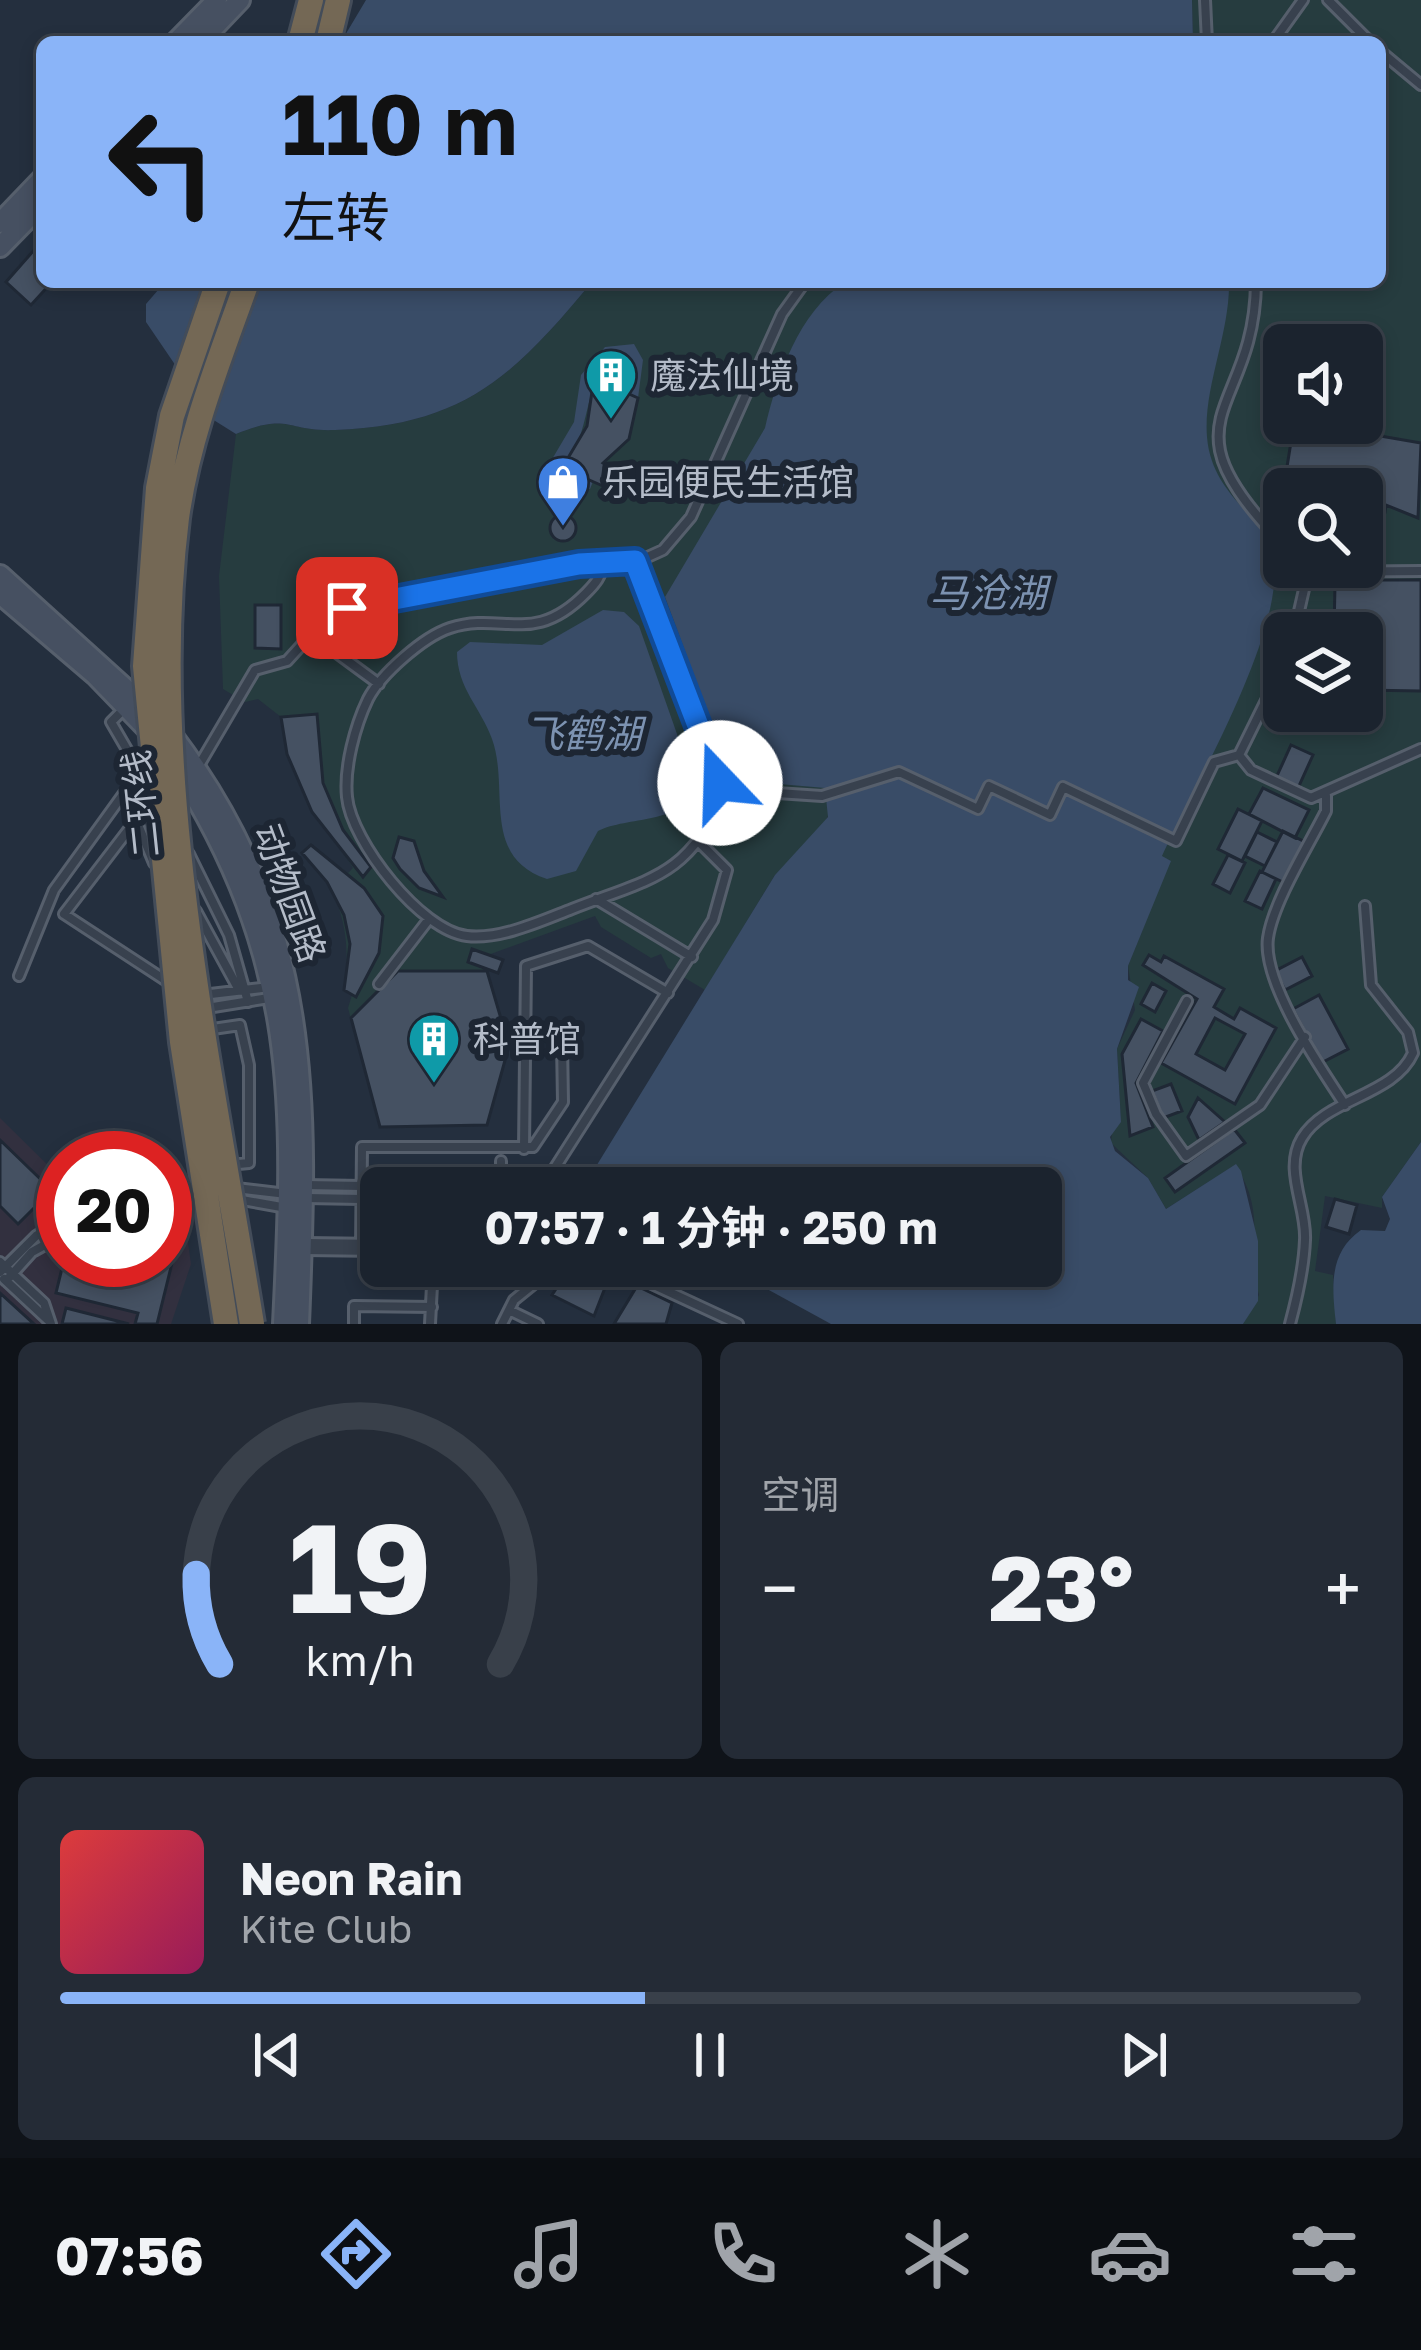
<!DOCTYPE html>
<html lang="zh">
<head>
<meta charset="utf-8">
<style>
	body { margin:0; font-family:"Golos Text","Noto Sans SC",sans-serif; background:#242b36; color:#f1f3f6; height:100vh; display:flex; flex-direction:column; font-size:45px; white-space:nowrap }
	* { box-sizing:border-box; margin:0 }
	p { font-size:39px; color:#a0a4aa }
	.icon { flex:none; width:66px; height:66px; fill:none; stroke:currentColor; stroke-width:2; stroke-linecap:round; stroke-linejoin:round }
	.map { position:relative; height:1324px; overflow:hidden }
	.details { display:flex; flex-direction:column; gap:18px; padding:18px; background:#0f1319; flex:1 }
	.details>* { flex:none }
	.banner { position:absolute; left:36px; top:36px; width:1350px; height:252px; border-radius:18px; box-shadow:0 6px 18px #0003,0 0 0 3px #39404a; background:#8ab4f8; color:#111; overflow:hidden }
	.tools { position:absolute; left:1263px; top:324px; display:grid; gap:24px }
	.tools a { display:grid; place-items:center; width:120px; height:120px; border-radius:18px; background:#1b232e; box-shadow:0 6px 18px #0003,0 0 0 3px #39404a; font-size:60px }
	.speed { position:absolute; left:36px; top:1131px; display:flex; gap:24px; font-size:60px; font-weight:700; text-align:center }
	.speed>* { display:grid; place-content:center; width:156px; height:156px; border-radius:50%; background:#1b232e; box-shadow:0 6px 18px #0003,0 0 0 3px #39404a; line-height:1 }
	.speed .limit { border:18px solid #d22; background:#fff; color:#111 }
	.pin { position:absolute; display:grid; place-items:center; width:102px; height:102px; color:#fff; margin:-51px; border-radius:24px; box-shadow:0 6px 18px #0006 }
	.me { position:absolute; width:132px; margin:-66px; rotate:339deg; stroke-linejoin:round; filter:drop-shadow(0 0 9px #0008) }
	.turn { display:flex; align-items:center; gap:42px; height:252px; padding:0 48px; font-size:54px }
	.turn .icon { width:156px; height:156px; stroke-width:2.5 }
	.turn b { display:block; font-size:84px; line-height:102px }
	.big { font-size:90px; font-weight:700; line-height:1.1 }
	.details .card { flex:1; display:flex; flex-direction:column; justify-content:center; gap:18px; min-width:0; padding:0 42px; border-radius:18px; background:#242b36 }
	.details .dial { align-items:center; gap:0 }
	.dial svg { height:312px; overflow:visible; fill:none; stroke:#39404a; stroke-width:7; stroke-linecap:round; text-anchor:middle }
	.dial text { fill:#f1f3f6; stroke:none }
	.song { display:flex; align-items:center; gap:36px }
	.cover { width:144px; height:144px; border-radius:18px; background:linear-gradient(135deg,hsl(0 70% 55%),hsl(330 70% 35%)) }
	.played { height:12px; border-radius:6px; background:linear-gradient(90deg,#8ab4f8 45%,#39404a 45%) }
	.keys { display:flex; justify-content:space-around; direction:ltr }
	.heat { display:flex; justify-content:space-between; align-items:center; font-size:66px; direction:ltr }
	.details .tiles { flex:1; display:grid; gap:18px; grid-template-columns:1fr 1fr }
	.card:last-child { grid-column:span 2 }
	.trip { position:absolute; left:360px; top:1167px; width:702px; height:120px; border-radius:18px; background:#1b232e; box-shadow:0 6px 18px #0003,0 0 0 3px #39404a; font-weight:700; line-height:120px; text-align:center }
	.menu { display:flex; height:192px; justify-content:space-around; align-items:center; background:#0b0e12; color:#a0a4aa }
	.menu .icon { width:84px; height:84px }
	.menu .active { color:#8ab4f8 }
	.menu b { font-size:54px; color:#f1f3f6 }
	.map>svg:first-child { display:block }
	.medical { fill:#32303f }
	.green { fill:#263c3f; fill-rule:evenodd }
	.water { fill:#394c67 }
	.building { fill:#455162; stroke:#1f2835; stroke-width:3; fill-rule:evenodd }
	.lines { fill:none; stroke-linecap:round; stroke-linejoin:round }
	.lane-casing { stroke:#565f6c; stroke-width:14 }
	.secondary-casing { stroke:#565f6c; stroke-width:24 }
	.highway-casing { stroke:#434c59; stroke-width:30 }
	.lane { stroke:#38414e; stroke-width:8 }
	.secondary { stroke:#465061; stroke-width:18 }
	.highway { stroke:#746855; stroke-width:24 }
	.highway-bridge-casing { stroke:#434c59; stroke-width:30; stroke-linecap:butt }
	.highway-bridge { stroke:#746855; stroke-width:24 }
	.route-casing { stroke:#114b97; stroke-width:30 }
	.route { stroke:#1a73e8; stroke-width:21 }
	.labels { text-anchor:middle; stroke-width:12; stroke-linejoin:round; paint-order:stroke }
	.poi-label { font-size:36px; fill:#b4bcc9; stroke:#1d2633; text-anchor:start }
	.street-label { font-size:36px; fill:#b4bcc9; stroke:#1d2633 }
	.water-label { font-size:39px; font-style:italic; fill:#7c92b1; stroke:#1d2633 }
</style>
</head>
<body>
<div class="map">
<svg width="1421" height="1324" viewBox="0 0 1421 1324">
	<rect width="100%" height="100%" fill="#242f3e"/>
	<path class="medical" d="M0,1118L63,1180V1260H165V1185L180,1188L191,1264L171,1324H0Z"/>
	<path class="green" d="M1192,0H1421V1142L1382,1197V1208L1325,1196L1315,1271L1333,1275L1336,1324H1243L1259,1295C1245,1249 1269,1215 1235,1165L1166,1209L1148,1178L1111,1143L1112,1131L1121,1122L1117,1049L1135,1010L1128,966L1170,860L829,813L824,826L775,875L705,990L668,968L661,954L651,958L601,927L595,916L488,955L472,949L468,962L487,969L509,1046L487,1125L380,1127L348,1008L352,995L344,990C353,926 338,902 311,845L348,873L353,868L302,791L281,717L258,699L245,702L223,689L219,576L236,434C290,412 286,432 335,430C464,425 513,377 592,282C622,282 763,290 777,282H1380V42H1193ZM1284,345H1362V423H1284ZM1284,489H1362V567H1284ZM1284,633H1362V711H1284Z"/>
	<path class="water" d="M366,0H1192L1193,42H341Z
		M165,282H592C513,377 464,425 335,430C286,432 290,412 236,434L212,419L146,322V304Z
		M845,282H1229C1230,334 1203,388 1207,437C1212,497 1264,514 1273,556C1288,627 1194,787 1162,856L1171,861L1128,966V980L1139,987L1117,1049L1121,1122L1110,1137L1115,1151L1148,1178L1166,1209L1236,1164L1241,1171L1258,1241V1301L1243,1324H831L725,1266H1041V1188L584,1186L775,875L828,817L825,788L746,781L730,773L665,597L765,428C777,377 798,313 845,282Z
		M634,344L643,360L638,398L627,393V361L612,357C580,389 594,431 562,468L594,479L590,489L555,481L548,466L574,422L581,375L605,347Z
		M603,610L624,612L639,626L696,788C681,825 628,816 598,831L576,871L547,879C480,857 510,788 492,739C481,708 457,688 457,652L470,642L542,645Z
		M1421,1142V1324H1336C1332,1288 1328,1253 1361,1230L1385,1231L1390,1219L1382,1197Z"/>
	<path class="building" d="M42,241V282H52L31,305L6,282Z
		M612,357L627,361V393L638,398L629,439L603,463L614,471L603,486L562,468L587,426L594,378Z
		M1311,424L1421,443L1418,518L1386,505L1385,512L1362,508V489H1300L1303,476L1286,473L1291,442L1308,445Z
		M550 528a13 13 0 1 1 26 0a13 13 0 1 1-26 0Z
		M1365,580H1421V691L1362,690V633H1334L1335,584H1365Z
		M255,605H281V649L255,648Z
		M317,714L323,783L343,830L371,867L363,877L312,812L287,754L281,717Z
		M1291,745L1313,755L1298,788L1276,778Z
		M1263,788L1309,810L1295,838L1249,814Z
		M1238,809L1262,821L1242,861L1218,849Z
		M1283,831L1307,843L1287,884L1262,872Z
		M1257,832L1277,842L1265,866L1245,856Z
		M399,837L414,841L424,871L443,897L419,888L400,869L393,858Z
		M311,845L364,888L383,916L379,953L356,997L344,990L350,944L344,915L327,882L302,853Z
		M1228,855L1245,863L1230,893L1213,884Z
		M1260,871L1276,879L1262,909L1245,901Z
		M472,949L503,960L498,973L468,962Z
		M1149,955L1161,962L1164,956L1224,989L1214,1007L1234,1019L1240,1008L1276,1028L1235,1104L1161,1063L1197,999L1143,965ZM1215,1018L1245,1034L1225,1070L1196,1054Z
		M1302,957L1312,976L1285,990L1275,971Z
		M398,971H487L509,1046L487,1125L380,1127L351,1018Z
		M1152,983L1166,991L1155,1012L1141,1004Z
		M1319,995L1348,1049L1321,1063L1293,1009Z
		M1141,1019L1163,1031L1136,1083L1153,1127L1130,1136L1122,1054Z
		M1171,1084L1182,1111L1163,1118L1152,1091Z
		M1198,1098L1225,1122L1199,1140L1188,1117Z
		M1234,1129L1245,1143L1175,1192L1165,1178Z
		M0,1140L62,1200L44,1219L33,1209L18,1224L0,1206Z
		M1335,1199L1357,1205L1349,1234L1326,1227Z
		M173,1259L157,1324H135L138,1313L56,1293L64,1260Z
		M571,1266H593L610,1275L594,1316L552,1295Z
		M637,1286L672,1303L666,1324H614Z
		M0,1293L34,1324H0Z
		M66,1308L129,1324H62Z"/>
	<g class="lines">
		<g class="lane-casing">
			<path id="lane" d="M1205,0L1207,42
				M1328,0L1370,42
				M1273,42L1303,0
				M1380,51L1421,85
				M1256,282C1255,416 1156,415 1284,545
				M603,563C602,576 595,584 586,593C533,647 503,611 450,628C423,637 381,674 368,699C355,726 344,767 347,797C351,841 421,931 467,936C500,940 541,921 572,909C654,877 685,878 725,795L635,561
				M1308,572L1421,571
				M1294,633L1308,572L1304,567
				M311,634L379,684
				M126,707L111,722L147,784
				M1239,755L1251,770L1311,798L1421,749
				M1239,755L1284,664
				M198,767L255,670L287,661L318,627L347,607L579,564L641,560L663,550L691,517L782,314L805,282
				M134,782L150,817
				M125,794L154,863
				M725,795L748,791L822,796L899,772L978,809L989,786L1050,815L1063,787L1176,841L1214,762L1239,755
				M1326,796V811C1309,845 1273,902 1268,938C1262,983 1320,1067 1345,1105
				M136,820L64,914L168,982
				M189,854L229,935L248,1002
				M596,899L692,957
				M196,911L239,990
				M19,976L54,890L140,771
				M379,984L429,919
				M202,995L270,987
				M1187,1001L1143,1083L1156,1114L1186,1156L1260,1105L1305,1037
				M201,1009L269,998
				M206,1030L240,1025L249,1065V1163L228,1165
				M524,1149L526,966L588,946L668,993
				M501,1161V1188
				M305,1185L362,1186
				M236,1188L287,1194
				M542,1188L713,920L727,870L701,844
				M165,1194L197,1188
				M306,1198L361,1199
				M165,1204L214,1195L287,1208
				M305,1243L381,1244
				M305,1250L381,1251
				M361,1251L362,1147H533L563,1102L562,1042
				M0,1262L44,1303L51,1324
				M613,1266L738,1324
				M0,1272L36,1236L63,1219
				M4,1279L50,1322
				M6,1281L32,1252L63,1235
				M509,1310L538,1324
				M354,1324V1306L432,1307
				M430,1324L433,1266
				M502,1324L514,1300L556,1266
				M1290,1324C1297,1298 1304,1267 1305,1240C1307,1207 1283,1169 1302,1138C1326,1098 1394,1096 1413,1053L1408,1032L1371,985L1365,906"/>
		</g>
		<g class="secondary-casing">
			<path id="secondary" d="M176,42L217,0
				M200,42L240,0
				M0,223L42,179
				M0,247L42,204
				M0,575L149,710
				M0,594L95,675L151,733
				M172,735C315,924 308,1099 299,1324
				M175,764C299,958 294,1103 283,1324"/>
		</g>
		<g class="highway-casing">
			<path id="highway" d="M300,42L311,0
				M328,42L338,0"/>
		</g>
		<use href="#lane" class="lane"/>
		<use href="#secondary" class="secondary"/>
		<use href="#highway" class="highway"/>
		<g class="highway-bridge-casing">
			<path id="highway-bridge" d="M218,282L172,416L158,488L145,666L182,1042L226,1324
				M247,282C220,358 188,437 177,518C145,775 211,1069 252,1324"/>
		</g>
		<use href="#highway-bridge" class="highway-bridge"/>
	</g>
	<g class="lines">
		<g class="route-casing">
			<path id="route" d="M347,608L579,564L635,561L720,783"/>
		</g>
		<use href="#route" class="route"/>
	</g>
	<defs>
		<g id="building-pin" transform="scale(2.7)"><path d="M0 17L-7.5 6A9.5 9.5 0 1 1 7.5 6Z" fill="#0f9aa8" stroke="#1d2633"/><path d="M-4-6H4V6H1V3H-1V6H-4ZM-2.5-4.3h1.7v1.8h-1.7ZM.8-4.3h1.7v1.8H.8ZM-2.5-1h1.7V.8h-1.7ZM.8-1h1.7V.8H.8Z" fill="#fff"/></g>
		<g id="shop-pin" transform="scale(2.7)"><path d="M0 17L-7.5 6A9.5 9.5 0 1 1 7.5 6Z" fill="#3f7fe0" stroke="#1d2633"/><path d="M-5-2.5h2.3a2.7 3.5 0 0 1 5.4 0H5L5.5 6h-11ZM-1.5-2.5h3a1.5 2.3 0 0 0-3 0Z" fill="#fff"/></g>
	</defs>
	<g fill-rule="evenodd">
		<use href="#building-pin" x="611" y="375"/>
		<use href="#shop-pin" x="563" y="482"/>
		<use href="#building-pin" x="434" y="1039"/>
	</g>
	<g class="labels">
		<g class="poi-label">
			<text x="650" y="388">魔法仙境</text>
			<text x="602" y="495">乐园便民生活馆</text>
			<text x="473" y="1052">科普馆</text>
		</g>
		<g class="street-label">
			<text transform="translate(141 804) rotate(-96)" y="13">二环线</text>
			<text transform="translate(290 893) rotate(70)" y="13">动物园路</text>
		</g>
		<g class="water-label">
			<text x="988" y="607">马沧湖</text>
			<text x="583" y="748">飞鹤湖</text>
		</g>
	</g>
</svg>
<div class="tools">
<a><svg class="icon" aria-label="sound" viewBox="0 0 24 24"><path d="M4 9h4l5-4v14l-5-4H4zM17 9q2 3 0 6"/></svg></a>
<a><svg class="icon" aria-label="search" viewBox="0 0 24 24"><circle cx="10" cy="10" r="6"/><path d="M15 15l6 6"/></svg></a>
<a><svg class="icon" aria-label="layers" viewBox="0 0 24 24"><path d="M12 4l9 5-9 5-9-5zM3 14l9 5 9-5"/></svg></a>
</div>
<div class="speed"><div class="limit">20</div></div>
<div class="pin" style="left:347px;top:608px;background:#d93025"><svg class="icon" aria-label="arrive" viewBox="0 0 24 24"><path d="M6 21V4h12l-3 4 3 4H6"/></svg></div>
<svg class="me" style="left:720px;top:783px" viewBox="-20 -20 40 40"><circle r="19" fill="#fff"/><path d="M0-13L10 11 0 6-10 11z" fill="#1a73e8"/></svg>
<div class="trip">07:57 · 1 分钟 · 250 m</div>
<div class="banner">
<div class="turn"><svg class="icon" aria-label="left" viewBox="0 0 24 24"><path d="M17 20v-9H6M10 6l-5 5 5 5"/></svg><div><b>110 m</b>左转</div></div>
</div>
</div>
<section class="details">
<div class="tiles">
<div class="card dial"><svg viewBox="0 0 100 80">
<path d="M14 69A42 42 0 1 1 86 69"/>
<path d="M14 69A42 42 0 0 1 8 46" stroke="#8ab4f8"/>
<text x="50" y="56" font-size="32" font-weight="700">19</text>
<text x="50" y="72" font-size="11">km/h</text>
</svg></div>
<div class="card"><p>空调</p>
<div class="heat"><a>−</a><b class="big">23°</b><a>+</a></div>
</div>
<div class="card">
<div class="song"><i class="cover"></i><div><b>Neon Rain</b><p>Kite Club</p></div></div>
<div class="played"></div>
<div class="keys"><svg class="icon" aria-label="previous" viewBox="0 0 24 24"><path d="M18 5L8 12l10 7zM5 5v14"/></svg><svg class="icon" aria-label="pause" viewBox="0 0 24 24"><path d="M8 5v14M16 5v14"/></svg><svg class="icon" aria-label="next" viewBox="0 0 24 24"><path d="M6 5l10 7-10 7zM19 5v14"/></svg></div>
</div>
</div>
</section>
<nav class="menu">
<b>07:56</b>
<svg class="icon active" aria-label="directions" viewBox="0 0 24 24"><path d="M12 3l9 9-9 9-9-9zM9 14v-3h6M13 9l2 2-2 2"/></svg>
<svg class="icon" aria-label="music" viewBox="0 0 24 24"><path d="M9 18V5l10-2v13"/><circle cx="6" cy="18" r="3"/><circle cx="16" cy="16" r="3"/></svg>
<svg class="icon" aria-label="phone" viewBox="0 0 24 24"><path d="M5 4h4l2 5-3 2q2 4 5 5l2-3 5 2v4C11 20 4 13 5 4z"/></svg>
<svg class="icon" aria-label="climate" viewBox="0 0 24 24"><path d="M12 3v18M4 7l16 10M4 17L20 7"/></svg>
<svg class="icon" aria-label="car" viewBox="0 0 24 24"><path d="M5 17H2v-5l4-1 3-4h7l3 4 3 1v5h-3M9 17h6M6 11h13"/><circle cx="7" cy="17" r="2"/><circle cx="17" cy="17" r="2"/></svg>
<svg class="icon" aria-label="filters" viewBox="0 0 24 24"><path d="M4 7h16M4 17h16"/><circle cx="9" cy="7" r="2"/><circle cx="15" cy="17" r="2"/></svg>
</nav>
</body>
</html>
